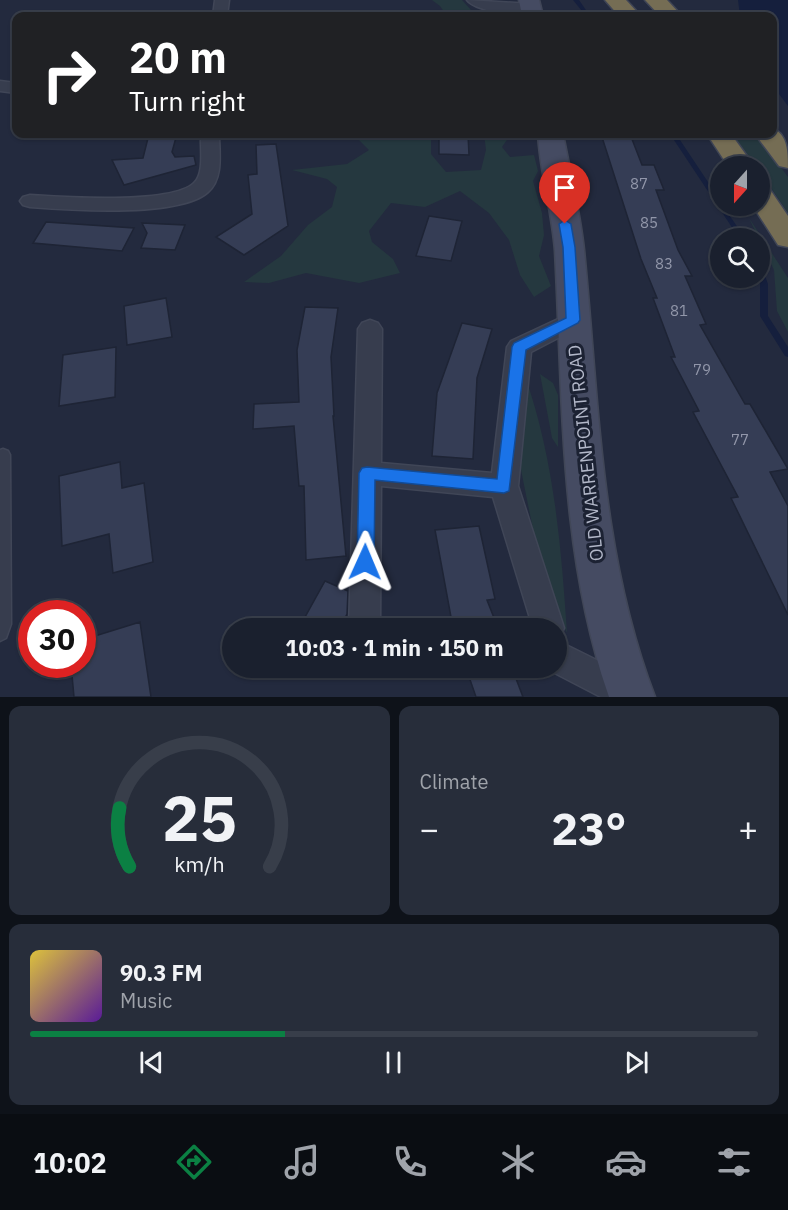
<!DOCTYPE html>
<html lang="en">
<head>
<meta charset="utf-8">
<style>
	body { margin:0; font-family:"IBM Plex Sans",sans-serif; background:#272d3a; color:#f1f3f6; height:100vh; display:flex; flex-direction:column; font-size:22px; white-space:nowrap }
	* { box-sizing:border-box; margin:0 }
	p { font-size:20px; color:#9fa3aa }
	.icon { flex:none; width:33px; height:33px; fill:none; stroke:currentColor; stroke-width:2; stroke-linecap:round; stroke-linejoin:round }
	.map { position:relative; height:697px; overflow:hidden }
	.sheet { display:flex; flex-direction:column; gap:9px; padding:9px; background:#0e1219; flex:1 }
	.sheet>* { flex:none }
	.hud { position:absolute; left:12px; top:12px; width:765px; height:126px; border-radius:12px; box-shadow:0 2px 4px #0004,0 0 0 2px #383e4a; background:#202124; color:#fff; overflow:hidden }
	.needle { width:39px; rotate:201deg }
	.buttons { position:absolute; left:710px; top:156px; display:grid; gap:12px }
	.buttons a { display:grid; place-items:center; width:60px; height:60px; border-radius:50%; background:#1a202e; box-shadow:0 2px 4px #0004,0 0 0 2px #383e4a; font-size:30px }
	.speed { position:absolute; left:18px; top:600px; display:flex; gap:12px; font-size:30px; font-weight:700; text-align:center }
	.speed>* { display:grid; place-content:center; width:78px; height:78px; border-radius:50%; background:#1a202e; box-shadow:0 2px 4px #0004,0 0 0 2px #383e4a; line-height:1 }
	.speed .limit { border:9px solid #d22; background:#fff; color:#111 }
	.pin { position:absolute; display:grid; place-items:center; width:51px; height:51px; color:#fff; margin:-62px -26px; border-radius:50% 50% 50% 0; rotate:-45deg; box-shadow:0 0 6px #0007 }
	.pin .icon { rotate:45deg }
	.me { position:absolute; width:66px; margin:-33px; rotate:1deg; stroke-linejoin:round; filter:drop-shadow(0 0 4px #0008) }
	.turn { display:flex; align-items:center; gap:21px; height:126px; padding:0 18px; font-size:27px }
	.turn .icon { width:78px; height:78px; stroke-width:2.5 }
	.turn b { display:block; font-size:42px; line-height:51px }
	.big { font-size:45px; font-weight:700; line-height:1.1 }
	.sheet .tile { flex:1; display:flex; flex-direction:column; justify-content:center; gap:9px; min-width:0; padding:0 21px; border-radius:12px; background:#272d3a }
	.sheet .dial { align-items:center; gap:0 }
	.dial svg { height:156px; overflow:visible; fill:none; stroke:#383e4a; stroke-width:7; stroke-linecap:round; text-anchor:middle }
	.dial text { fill:#f1f3f6; stroke:none }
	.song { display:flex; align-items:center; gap:18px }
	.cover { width:72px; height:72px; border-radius:9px; background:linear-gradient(135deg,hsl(50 70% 55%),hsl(270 70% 35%)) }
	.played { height:6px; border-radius:3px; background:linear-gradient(90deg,#0b8043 35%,#383e4a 35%) }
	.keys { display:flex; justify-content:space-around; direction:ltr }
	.heat { display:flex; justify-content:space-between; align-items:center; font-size:33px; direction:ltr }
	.sheet .tiles { flex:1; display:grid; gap:9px; grid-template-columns:1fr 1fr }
	.tile:last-child { grid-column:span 2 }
	.trip { position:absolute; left:222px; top:618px; width:345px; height:60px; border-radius:30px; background:#1a202e; box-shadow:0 2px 4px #0004,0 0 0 2px #383e4a; font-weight:700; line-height:60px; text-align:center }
	.tabs { display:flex; height:96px; justify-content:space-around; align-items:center; background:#0a0d12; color:#9fa3aa }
	.tabs .icon { width:42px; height:42px }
	.tabs .on { color:#0b8043 }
	.tabs b { font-size:27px; color:#f1f3f6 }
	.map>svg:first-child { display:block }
	.green { fill:#25383f }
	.water { fill:#151f3d }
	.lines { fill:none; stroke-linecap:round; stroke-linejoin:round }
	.stream { fill:#151f3d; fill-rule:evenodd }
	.building { fill:#353d55; stroke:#1e2435; stroke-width:1.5 }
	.lane-casing { stroke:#404657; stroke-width:3 }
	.street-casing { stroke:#404657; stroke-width:3 }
	.secondary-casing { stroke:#404657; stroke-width:3 }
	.highway-casing { stroke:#3f4556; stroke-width:3 }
	.lane { fill:#373d4e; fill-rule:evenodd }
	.street { fill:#373d4e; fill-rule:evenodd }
	.secondary { fill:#454b62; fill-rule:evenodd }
	.highway { fill:#756d54; fill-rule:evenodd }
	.route { fill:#1a73e8; stroke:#114b97; stroke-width:1.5 }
	.labels { text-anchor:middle; stroke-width:6; stroke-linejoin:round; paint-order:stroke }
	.number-label { font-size:15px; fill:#9297aa }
	.street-label { font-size:18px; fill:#b3b8c9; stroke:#1c2233 }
</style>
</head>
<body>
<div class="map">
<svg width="788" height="697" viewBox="0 0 788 697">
	<rect width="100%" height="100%" fill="#232a3e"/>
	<path class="green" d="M432,0H462L471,10L492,16H447L440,6Z
		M358,134H431V154L446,172L481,170L486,150L484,134H511L502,147L510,157L534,155L538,171L533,181L542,213L544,235L539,256L551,286L534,297L520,275L509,240L489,213L460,191L425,207L391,203L369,231L372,242L393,259L400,273L359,283L306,273L269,283L244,282L281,256L308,225L332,207L337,187L327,179L292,170L347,164L369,150L357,138Z
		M732,134H756L788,177V213L759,170V166H756Z
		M749,218L788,278V332L777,311L774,270Z
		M524,373C554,458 561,544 567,633L543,579L518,455Z
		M540,374L553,383L558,395V447L552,438Z"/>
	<path class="water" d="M738,0H788V106L773,86L772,16H740Z"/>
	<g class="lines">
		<path class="stream" d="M573,0H579L590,16H586Z
			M670,134H676L720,200V206H723L745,238H739Z
			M759,267L763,270L768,284V316L788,347V357L785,356L760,316V284L758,278H759Z"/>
	</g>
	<path class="building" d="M149,134H177L172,152L175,157L194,156L196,165L124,185L112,160L143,158Z
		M439,134H468L469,155L439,154Z
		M601,134H630L642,165H654L664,190H656L678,250L692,276H685L706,324L700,325L745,404H750L788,469L770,472L788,506V615L731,498L738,497L693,412L699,411L671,357H675L653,298H657L641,259Z
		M276,144L288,226L244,255L216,237L252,214L248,175L257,174L256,145Z
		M429,216L462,221L451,261L416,256Z
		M46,222L134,228L122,251L33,243Z
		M142,223L185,225L175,250L141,248L147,233Z
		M166,298L172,337L127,345L124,306Z
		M305,307L338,308L331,357L334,416H333L346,556L306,560L304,486H299L294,426L253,429L254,404L299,402L297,350Z
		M462,323L492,329L477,378L473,459L432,456L437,393Z
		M116,347L115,397L59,406L63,355Z
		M120,462L122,488L144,483L153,562L113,573L109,534L62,546L59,476Z
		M479,526L495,599L487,600L498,628H453L435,530Z
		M325,581L348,591L347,614L340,628H299Z
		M140,622L151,697H74L71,664H82V640Z
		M466,668H512L523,697H476Z"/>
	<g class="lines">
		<g class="lane-casing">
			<path id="lane" d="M3,449L8,451L10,455L11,624L6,638L0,641V450Z"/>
		</g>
		<g class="street-casing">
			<path id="street" d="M215,0H229L227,16H213Z
				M467,0L531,4L539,9C529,20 476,12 467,0Z
				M0,81L16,83V93L0,91Z
				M201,134H219C219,152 224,178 208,192C179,218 69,210 30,207L23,205L20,201L23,197L30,195C62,197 171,205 194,183C205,173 200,147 201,134Z
				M573,312L581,314L585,320L581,326L531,352L518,486L564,628L559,639L556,640V628H533L493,497L381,486L380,628H349L358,329L362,323L370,320L378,323L382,329L381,463L492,473L507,347L511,341Z
				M556,640L643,683L647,697H601L545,668H556Z"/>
		</g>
		<g class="secondary-casing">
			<path id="secondary" d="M519,0H539L543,16H522Z
				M538,134H563C570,172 580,211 584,250C599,400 600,554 655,697H609C559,554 563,400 555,251C552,211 540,173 538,134Z"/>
		</g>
		<g class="highway-casing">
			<path id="highway" d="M605,0H626L641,16H619Z
				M645,0H667L682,16H660Z
				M772,128C788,134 788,153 788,168L779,166L755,134H772Z
				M707,134H731L754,166H728Z
				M759,186L769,188L788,216V247L778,245L753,206H759Z"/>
		</g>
		<use href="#lane" class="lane"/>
		<use href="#street" class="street"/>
		<use href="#secondary" class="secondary"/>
		<use href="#highway" class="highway"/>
	</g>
	<path class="route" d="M565,220L571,224L575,247L580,320L578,323L526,350L509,491L504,493L375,480L374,562L371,567L365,570L359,567L357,562L359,473L362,468L367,467L497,479L512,347L514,343L566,318L563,247L559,224Z"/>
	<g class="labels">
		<g class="number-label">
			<text x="639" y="189">87</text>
			<text x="649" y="228">85</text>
			<text x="664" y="269">83</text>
			<text x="679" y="316">81</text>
			<text x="702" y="375">79</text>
			<text x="740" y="445">77</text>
		</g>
		<g class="street-label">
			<text transform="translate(586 453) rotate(-96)" y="6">OLD WARRENPOINT ROAD</text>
		</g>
	</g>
</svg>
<div class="buttons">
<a><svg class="needle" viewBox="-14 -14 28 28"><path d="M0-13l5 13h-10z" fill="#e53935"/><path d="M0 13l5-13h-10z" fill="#9fa3aa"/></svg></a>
<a><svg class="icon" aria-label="search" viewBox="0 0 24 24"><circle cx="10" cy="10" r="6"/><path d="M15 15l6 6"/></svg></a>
</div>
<div class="speed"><div class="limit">30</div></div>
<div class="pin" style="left:565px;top:224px;background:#d93025"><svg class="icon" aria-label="arrive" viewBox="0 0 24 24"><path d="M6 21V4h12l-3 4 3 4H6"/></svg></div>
<svg class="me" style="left:365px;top:562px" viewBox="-20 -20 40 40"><path d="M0-17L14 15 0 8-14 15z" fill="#1a73e8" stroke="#fff" stroke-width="4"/></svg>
<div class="trip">10:03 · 1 min · 150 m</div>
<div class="hud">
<div class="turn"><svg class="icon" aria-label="right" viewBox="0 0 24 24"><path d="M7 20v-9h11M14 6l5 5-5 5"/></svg><div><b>20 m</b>Turn right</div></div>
</div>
</div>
<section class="sheet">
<div class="tiles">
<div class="tile dial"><svg viewBox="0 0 100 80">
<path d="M14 69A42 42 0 1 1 86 69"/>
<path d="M14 69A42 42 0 0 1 9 39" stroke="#0b8043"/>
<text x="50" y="56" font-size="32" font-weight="700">25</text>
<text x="50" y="72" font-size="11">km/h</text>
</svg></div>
<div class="tile"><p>Climate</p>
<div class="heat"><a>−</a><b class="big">23°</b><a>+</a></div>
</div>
<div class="tile">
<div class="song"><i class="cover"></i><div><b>90.3 FM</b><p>Music</p></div></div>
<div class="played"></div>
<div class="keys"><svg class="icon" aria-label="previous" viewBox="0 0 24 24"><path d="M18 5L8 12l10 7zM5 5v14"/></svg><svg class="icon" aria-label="pause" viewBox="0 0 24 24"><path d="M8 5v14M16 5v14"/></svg><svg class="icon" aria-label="next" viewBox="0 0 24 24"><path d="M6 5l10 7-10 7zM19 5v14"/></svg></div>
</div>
</div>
</section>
<nav class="tabs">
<b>10:02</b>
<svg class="icon on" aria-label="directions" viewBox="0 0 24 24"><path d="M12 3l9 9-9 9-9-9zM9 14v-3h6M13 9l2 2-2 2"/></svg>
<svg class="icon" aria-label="music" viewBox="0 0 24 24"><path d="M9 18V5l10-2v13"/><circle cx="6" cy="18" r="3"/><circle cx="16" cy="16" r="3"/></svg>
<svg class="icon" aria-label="phone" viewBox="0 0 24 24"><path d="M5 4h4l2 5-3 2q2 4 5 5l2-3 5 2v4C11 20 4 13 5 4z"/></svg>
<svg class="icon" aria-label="climate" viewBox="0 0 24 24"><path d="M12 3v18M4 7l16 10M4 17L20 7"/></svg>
<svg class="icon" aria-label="car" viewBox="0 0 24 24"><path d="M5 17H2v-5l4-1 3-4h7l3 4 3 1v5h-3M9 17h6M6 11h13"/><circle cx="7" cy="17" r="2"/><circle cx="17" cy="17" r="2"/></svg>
<svg class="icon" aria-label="filters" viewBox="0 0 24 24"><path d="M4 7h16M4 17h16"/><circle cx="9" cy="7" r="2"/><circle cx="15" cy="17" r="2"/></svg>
</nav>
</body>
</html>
